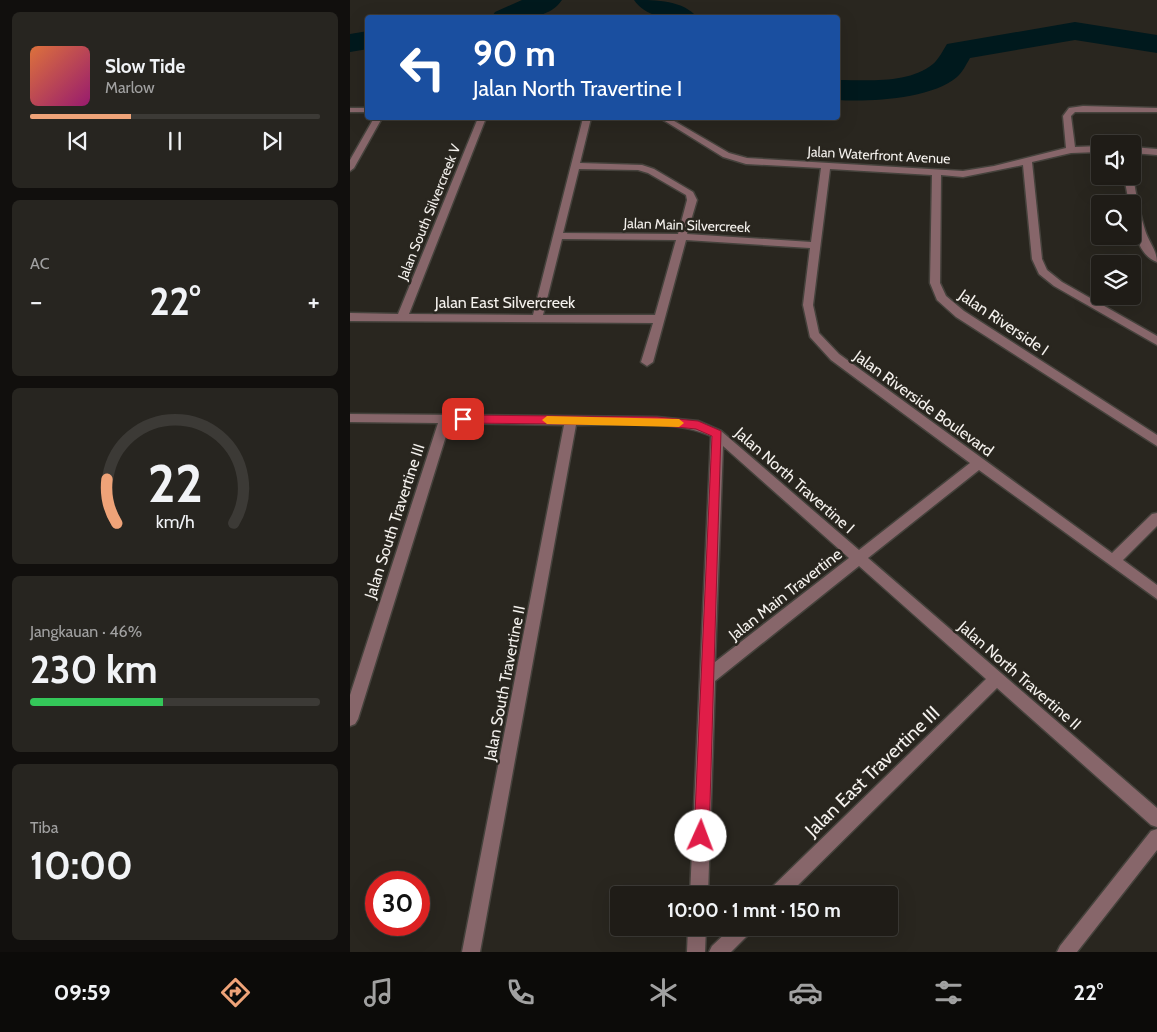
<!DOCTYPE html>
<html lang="id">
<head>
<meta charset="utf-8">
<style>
	body { margin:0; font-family:Cabin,sans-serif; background:#272520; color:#f1f3f6; height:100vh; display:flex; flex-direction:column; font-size:19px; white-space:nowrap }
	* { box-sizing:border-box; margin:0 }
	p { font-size:16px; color:#a1a1a1 }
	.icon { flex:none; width:28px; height:28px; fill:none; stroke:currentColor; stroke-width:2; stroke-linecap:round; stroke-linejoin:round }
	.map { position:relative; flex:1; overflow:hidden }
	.details { display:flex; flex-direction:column; gap:12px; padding:12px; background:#110f0d; width:350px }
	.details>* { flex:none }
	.guide { position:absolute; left:15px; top:15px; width:475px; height:105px; border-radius:5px; box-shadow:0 5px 20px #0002,0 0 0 1px #3c3a36; background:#1a4fa0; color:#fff; overflow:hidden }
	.fabs { position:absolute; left:741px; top:135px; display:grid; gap:10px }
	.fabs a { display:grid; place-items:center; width:50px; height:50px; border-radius:5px; background:#1f1c17; box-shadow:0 5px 20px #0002,0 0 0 1px #3c3a36; font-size:25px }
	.speed { position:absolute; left:15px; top:871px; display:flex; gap:10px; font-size:25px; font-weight:700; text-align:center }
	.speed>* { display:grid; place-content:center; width:65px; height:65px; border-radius:50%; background:#1f1c17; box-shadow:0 5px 20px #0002,0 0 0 1px #3c3a36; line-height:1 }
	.speed .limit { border:8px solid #d22; background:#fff; color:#111 }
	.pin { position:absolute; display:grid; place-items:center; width:42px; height:42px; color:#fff; margin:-21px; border-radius:10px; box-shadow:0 2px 8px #0006 }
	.me { position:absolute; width:55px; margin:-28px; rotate:2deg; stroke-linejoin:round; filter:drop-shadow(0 0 4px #0008) }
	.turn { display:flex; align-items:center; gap:18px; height:105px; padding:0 25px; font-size:22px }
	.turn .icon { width:65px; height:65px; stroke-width:2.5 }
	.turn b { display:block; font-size:35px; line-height:42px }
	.big { font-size:38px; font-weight:800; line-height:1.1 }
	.details .card { flex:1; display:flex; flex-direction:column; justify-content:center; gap:8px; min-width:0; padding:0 18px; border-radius:8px; background:#272520 }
	.details .dial { align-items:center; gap:0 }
	.dial svg { height:130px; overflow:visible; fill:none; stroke:#3c3a36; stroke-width:7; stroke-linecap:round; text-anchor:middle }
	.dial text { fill:#f1f3f6; stroke:none }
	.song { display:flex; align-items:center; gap:15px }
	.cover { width:60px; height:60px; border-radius:8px; background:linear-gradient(135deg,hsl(20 70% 55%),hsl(320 70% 35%)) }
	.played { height:5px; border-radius:2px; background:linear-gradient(90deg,#efa378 35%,#3c3a36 35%) }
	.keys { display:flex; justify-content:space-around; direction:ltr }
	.heat { display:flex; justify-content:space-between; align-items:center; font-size:28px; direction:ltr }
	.charge { height:8px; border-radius:4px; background:linear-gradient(90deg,#34c759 46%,#3c3a36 0) }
	.trip { position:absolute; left:260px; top:886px; width:288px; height:50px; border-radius:5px; background:#1f1c17; box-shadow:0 5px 20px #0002,0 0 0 1px #3c3a36; font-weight:800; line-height:50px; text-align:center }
	.tab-bar { display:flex; height:80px; justify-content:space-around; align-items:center; background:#0c0b09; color:#a1a1a1 }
	.tab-bar .icon { width:35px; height:35px }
	.tab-bar .active { color:#efa378 }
	.tab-bar b { font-size:22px; color:#f1f3f6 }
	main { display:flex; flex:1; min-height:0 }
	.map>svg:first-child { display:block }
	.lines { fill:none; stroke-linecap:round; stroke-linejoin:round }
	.river { fill:#00191d; fill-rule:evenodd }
	.street-casing { stroke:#45423c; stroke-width:3 }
	.street { fill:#87666a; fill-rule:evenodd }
	.route { fill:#e11d48; stroke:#92132f }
	.slow { fill:#f59e0b }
	.labels { text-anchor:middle; stroke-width:5; stroke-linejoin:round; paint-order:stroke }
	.far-street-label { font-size:14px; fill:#f4f1ed; stroke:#29261f }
	.street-label { font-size:16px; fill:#f4f1ed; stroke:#29261f }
	.near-street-label { font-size:19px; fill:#f4f1ed; stroke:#29261f }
</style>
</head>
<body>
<main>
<section class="details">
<div class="card">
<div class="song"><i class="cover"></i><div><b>Slow Tide</b><p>Marlow</p></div></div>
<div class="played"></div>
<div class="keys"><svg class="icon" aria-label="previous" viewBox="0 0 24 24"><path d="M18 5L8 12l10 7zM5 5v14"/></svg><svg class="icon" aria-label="pause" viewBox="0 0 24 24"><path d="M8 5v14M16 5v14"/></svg><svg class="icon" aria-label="next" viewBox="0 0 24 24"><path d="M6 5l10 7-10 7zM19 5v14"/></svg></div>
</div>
<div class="card"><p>AC</p>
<div class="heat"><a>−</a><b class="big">22°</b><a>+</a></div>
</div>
<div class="card dial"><svg viewBox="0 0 100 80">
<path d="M14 69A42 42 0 1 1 86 69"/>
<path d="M14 69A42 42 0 0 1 8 42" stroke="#efa378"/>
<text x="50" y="56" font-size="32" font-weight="700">22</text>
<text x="50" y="72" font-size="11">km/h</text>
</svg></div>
<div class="card"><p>Jangkauan · 46%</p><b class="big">230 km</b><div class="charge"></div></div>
<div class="card"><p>Tiba</p><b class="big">10:00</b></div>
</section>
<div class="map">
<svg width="807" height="952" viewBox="0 0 807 952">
	<rect width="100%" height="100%" fill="#29261f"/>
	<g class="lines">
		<path class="river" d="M172,0H212C197,22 164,18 141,18L145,12Z
			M284,0C307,0 333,0 348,18C325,18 299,21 284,0Z
			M725,22L807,35V53L725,40L620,58C616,65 612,73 607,77C582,99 519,102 488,100V80C517,80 559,84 583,64C589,59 593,50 597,44Z
			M18,31V49L0,52V34Z"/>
		<g class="street-casing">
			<path id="street" d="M733,106L807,108V112H725L721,116L725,147L750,146V152L721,153L682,162L692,259L697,270L712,282L807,336V345L704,286L689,274L682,259L673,165L613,177L591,175L590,283L596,296L614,311L807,435V446L606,317L587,300L580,283L582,175L480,169L463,305L469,333L489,354L762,553L802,514L807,513V526L773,560L807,585V599L629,470L518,558L807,808V827L801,825L647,688L438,895H417L420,889L636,679L509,566L365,681L358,895H340L361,436C324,419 267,425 226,425L130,952H112L214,425L100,423L8,719L5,724L0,726V695L88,423L0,422V414L307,417L348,421L371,431L509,550L620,463L481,360L460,337L453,305L460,248L336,240L303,362L297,366L291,362L303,323L0,321V313L48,314L128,118H136L59,314L183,315L233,118H241L230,163L292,165L304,169L343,192L347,200L337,234L461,242L471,168L396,164L373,157L310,118H319L379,153L397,158L613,171L644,166L716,148L713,116L719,108ZM229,169L288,170L298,173L336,195L337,200L328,234L213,233ZM212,239L326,240L305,315H193ZM373,446L499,558L365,662Z
				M0,108H18V112H0Z
				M24,118H32L4,168L0,171V160Z
				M782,147L807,149V155L782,153Z
				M774,176H783C786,194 789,212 795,230C798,241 807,250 807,262C786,255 782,222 782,204H779Z
				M807,829V850L727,952H707L710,946L801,831Z
				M338,928H356L355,952H337Z
				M381,928H402L399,934L381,952H359L362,946Z"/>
		</g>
		<use href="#street" class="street"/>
	</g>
	<path class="route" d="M113,415L307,417L348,421L371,431L359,836L356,841L351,843L346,841L344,836L362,436L346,429L307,425L113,423L108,419Z"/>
	<path class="slow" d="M197,416L329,419L334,423L329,427L197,424L192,420Z"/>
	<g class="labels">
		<g class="far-street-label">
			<text transform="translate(529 155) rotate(3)" y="5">Jalan Waterfront Avenue</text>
			<text transform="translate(79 212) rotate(-68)" y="5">Jalan South Silvercreek V</text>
			<text transform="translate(337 225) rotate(2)" y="5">Jalan Main Silvercreek</text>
		</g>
		<g class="street-label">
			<text x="155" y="308">Jalan East Silvercreek</text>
			<text transform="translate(654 322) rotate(34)" y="6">Jalan Riverside I</text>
			<text transform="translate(574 403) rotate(36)" y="6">Jalan Riverside Boulevard</text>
			<text transform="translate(445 480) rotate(41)" y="6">Jalan North Travertine I</text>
			<text transform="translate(44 521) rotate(-72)" y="6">Jalan South Travertine III</text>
			<text transform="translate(435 594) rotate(-38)" y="6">Jalan Main Travertine</text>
			<text transform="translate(670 675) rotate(41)" y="6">Jalan North Travertine II</text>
			<text transform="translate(154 683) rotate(-79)" y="6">Jalan South Travertine II</text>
		</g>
		<g class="near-street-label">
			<text transform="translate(522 771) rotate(-44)" y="7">Jalan East Travertine III</text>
		</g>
	</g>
</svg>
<div class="fabs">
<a><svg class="icon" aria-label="sound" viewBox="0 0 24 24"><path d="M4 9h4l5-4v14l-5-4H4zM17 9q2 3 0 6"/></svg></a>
<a><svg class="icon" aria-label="search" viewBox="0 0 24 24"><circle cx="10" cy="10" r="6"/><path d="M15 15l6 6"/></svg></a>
<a><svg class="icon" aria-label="layers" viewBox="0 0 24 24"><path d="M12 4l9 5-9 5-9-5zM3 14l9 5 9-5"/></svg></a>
</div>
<div class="speed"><div class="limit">30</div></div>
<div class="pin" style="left:113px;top:419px;background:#d93025"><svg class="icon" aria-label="arrive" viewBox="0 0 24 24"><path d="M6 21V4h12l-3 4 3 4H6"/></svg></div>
<svg class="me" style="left:351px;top:836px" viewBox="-20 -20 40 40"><circle r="19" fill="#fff"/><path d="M0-13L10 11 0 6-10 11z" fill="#e11d48"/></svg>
<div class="trip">10:00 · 1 mnt · 150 m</div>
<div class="guide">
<div class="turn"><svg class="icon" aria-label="left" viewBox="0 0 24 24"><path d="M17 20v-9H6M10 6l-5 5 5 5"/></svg><div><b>90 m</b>Jalan North Travertine I</div></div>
</div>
</div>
</main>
<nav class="tab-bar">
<b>09:59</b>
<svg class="icon active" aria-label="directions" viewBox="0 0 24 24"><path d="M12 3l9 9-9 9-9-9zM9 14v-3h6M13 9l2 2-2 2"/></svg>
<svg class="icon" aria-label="music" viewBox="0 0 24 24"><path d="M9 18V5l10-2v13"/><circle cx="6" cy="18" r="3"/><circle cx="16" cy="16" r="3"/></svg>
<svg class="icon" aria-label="phone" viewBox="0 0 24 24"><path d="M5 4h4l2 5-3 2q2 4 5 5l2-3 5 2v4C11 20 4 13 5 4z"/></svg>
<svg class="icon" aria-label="climate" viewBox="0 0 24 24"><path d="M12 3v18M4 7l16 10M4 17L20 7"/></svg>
<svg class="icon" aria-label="car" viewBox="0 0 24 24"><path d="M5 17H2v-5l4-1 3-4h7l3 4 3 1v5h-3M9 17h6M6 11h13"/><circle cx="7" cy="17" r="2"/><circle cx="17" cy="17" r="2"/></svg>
<svg class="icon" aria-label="filters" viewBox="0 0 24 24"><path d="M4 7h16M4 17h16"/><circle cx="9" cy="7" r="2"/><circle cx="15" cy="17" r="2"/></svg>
<b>22°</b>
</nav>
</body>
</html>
